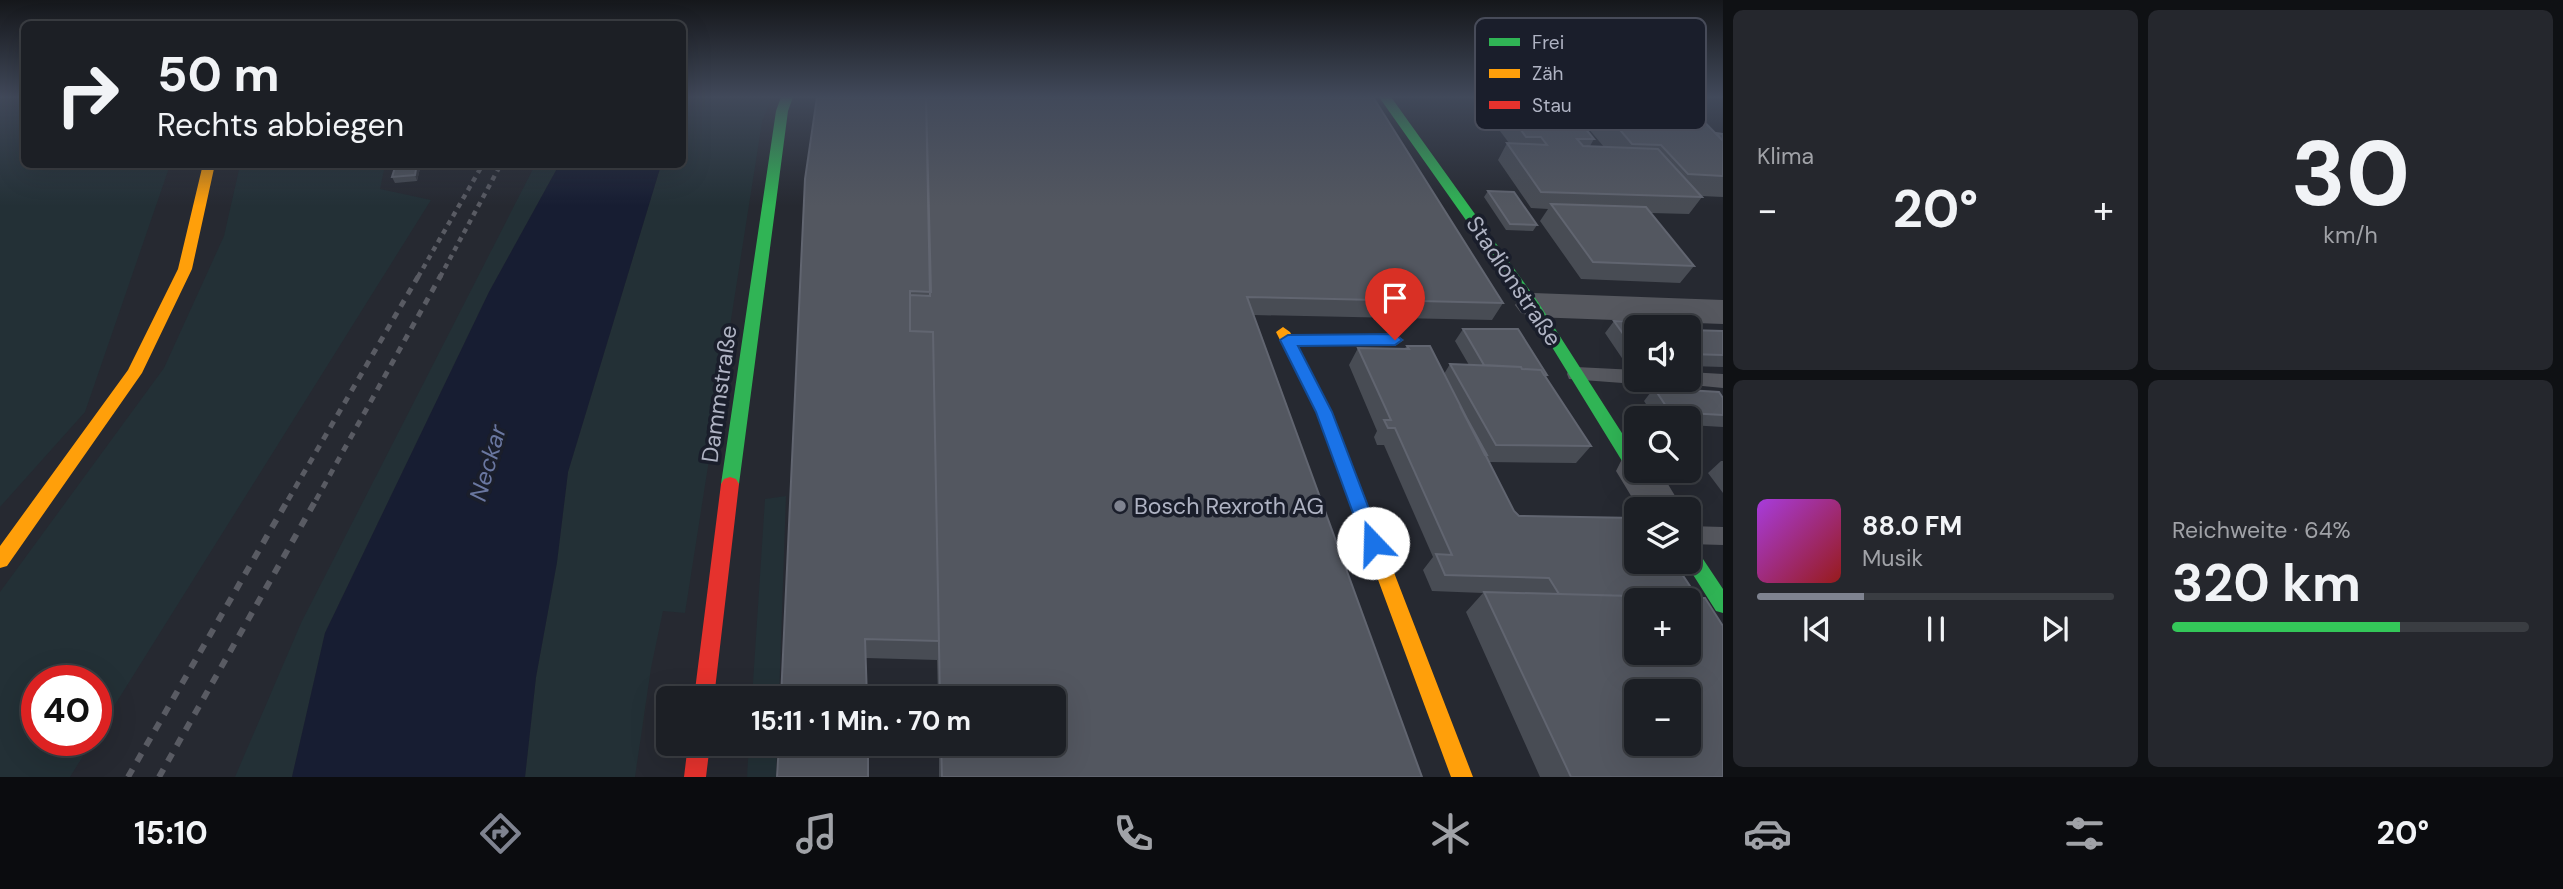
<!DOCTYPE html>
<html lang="de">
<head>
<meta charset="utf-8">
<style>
	body { margin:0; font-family:"DM Sans",sans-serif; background:#25272d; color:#f1f3f6; height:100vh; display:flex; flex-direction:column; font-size:26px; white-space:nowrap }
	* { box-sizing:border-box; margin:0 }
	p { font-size:23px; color:#a0a2a7 }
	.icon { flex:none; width:38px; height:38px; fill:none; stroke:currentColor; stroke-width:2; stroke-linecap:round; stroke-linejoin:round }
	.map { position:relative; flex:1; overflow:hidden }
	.side { display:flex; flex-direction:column; gap:10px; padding:10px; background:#0f1114; width:840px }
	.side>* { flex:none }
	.guide { position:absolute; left:21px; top:21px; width:665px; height:147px; border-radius:10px; box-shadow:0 7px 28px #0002,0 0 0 2px #3a3d42; background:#1c1f25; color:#f1f3f6; overflow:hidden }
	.fabs { position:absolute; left:1624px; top:315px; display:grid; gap:14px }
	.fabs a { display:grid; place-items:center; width:77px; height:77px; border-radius:10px; background:#1c1f25; box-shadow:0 7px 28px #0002,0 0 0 2px #3a3d42; font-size:35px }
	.speed { position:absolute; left:21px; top:665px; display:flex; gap:14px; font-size:35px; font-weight:700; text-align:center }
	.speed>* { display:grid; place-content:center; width:91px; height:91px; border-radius:50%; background:#1c1f25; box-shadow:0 7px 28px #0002,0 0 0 2px #3a3d42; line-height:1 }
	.speed .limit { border:10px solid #d22; background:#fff; color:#111 }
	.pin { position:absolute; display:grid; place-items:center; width:60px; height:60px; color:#fff; margin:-72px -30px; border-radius:50% 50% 50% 0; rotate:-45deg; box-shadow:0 0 7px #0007 }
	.pin .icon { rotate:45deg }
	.me { position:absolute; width:77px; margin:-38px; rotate:339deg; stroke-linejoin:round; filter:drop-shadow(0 0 5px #0008) }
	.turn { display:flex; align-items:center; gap:24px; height:147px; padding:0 21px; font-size:32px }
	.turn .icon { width:91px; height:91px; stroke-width:2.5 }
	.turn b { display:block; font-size:49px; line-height:60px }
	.big { font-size:52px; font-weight:700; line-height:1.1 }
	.side .tile { flex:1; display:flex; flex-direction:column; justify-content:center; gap:10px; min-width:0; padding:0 24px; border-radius:10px; background:#25272d }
	.side .dial { align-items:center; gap:0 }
	.dial b { font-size:91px; line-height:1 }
	.song { display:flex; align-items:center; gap:21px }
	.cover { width:84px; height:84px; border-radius:10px; background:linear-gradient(135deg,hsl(280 70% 55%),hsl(0 70% 35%)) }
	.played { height:7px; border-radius:4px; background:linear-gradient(90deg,#7f8390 30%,#3a3d42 30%) }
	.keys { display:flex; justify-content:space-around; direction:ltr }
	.heat { display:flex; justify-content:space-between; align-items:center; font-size:38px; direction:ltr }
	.charge { height:10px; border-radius:5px; background:linear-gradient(90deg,#34c759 64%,#3a3d42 0) }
	.side .tiles { flex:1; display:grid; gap:10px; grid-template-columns:repeat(2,1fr) }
	.trip { position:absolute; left:656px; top:686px; width:410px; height:70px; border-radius:10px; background:#1c1f25; box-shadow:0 7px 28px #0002,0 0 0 2px #3a3d42; font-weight:700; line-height:70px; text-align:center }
	.dock { display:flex; height:112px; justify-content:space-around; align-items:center; background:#0b0c0f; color:#a0a2a7 }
	.dock .icon { width:49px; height:49px }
	.dock .active { color:#7f8390 }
	.dock b { font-size:32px; color:#f1f3f6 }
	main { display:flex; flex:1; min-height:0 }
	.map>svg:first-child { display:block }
	.green { fill:#233036 }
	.water { fill:#171d32 }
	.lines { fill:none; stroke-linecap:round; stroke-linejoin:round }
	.lane { fill:#56585f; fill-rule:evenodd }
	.street { fill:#56585f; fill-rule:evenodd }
	.fast { fill:#30b455; fill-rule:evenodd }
	.slow { fill:#ff9f0a; fill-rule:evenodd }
	.jam { fill:#e5322d; fill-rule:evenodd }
	.rail-far2 { stroke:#595b63; stroke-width:4.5; stroke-dasharray:5 5; stroke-linecap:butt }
	.rail-far1 { stroke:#595b63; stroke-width:5; stroke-dasharray:7 7; stroke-linecap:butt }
	.rail { stroke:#595b63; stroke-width:6; stroke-dasharray:9 9; stroke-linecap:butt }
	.wall { fill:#484c54 }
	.shaded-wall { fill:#363941 }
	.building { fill:#535760; stroke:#616570; stroke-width:2; fill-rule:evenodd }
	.route { fill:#1a73e8; stroke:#114b97; stroke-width:2 }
	.poi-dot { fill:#7f8390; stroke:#1a1e2b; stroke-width:2.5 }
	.labels { text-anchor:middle; stroke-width:7; stroke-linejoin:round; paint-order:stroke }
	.street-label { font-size:23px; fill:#afb3c3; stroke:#1a1e2b }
	.poi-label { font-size:23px; fill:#afb3c3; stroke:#1a1e2b; text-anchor:start }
	.water-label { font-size:24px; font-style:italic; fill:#6a77a0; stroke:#1a1e2b }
	.key { fill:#1a1e2b; stroke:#474b59; stroke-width:2 }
	.key-label { font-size:19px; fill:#afb3c3 }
</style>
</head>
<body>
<main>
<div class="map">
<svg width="1723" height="777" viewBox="0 0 1723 777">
	<rect width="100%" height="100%" fill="#262931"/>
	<path class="green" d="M0,97H24V164L170,165L85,412L0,507Z
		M683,97H772L762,122L685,613L663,611L651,668L635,777H525L536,677L557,562L568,472L661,165L682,164Z
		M240,165H385L380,189L431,200L96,735V681H37V740H93L70,777H0V592L164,368L224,236Z
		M535,165H559L489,292L325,633L292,777H235L301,623Z
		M786,496L779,698H752L765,499Z
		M749,744H777L776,777H747Z"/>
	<path class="water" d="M559,165H661L568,472L557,562L536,677L525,777H292L325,633L489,292Z"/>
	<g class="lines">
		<path class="lane" d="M1288,334H1395L1404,340L1395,346H1288L1279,340Z
			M1576,367L1636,370V380H1644L1636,384L1569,379L1567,374L1569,369Z
			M1689,372L1723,374V388L1682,384L1680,380H1689Z
			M1689,526L1723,527V545L1689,544Z"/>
		<path class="street" d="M1533,293L1723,300V324L1533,317L1521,313L1515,305L1521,297Z
			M1636,455V471H1660L1683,509H1639L1616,471L1622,459Z"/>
		<path class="fast" d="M781,97H793L788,111L739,484L736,489L730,491L724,489L721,484L776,111Z
			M1379,97H1391L1538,302L1636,455V471H1644L1642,474H1630L1528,308Z
			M1689,544L1695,547L1723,589V613L1716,611L1685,562H1689Z"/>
		<path class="slow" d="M203,164H215L192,269L142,373L7,566L0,568V546L128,370L178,269Z
			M1283,327L1290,332L1332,412L1473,777H1451L1316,412L1276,332Z"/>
		<path class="jam" d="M730,477L736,479L739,484L714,698H694L721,484L724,479Z
			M688,744H710L706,777H684Z"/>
		<path class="rail-far2" d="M418,277L483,164
			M440,277L501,164"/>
		<path class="rail-far1" d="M288,500L419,275
			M316,500L441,275"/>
		<path class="rail" d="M128,777L289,498
			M159,777L317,498"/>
	</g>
	<path class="wall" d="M817,97L1503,303L1492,320L1254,315L1422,777H939V744H1054V698H938L937,658V660L866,658Z
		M1477,97H1553L1594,139L1590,146L1604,147L1562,97H1680L1716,133L1723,134V197L1701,196L1702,197L1689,214L1651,213L1694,266L1680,283L1581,279L1540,221L1548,209L1531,208L1498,160L1507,143H1509L1500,131H1488L1476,114L1482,104Z
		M421,164L417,181L395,183L392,177Z
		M1488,191L1537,225L1533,231L1506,230L1484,197Z
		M1614,321L1636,327V364H1626L1605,333Z
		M1463,329L1547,375L1546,377L1591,446L1576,463L1489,462L1514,511L1519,516L1682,574L1723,777H1540L1466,612L1483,593L1432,591L1423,570L1433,557L1384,445H1377L1374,437L1377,431L1349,365L1358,348L1404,349L1407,346L1444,374L1450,364L1469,365L1455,341Z
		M1689,330L1723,331V367L1689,366Z
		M1654,388L1723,398V427L1689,425V418H1655L1644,401Z
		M1721,461H1723V493L1708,473Z"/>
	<path class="shaded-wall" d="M417,164H421L417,181L415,175Z"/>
	<path class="building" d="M817,97H926L931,292L910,291V331L933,332L939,641L865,639L867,698H781L805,179Z
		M926,97H1373L1503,303L1247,297L1422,777H942L941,744H1054V698H940L933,332L910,331V295L930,296Z
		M1485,97H1553L1554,99L1562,100L1594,139H1577L1583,146L1658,149L1702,197L1541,192L1507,143L1547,145L1541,137H1526L1510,115H1497Z
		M1592,97H1680L1723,141V176L1688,174L1661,145L1632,144Z
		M1716,133L1723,134V141Z
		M396,164H417L415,175L392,177Z
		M1488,191L1514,192L1537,225L1510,224Z
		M1551,204L1646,207L1694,266L1593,262Z
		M1614,321L1678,323L1681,327H1636V352Z
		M1463,329H1518L1547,375H1544L1541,370L1522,369L1521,367L1484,365Z
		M1689,330L1723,331V355L1689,354Z
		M1407,346H1430L1514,511L1519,516L1636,518V562H1681L1686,569L1682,574L1698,598L1559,594L1549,578L1445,575L1436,554L1452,555L1395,428H1388L1384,420H1391L1358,348L1409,349Z
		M1450,364L1521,367L1522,369L1541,370L1591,446L1496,445Z
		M1654,388L1719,392L1723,398V415L1670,412Z
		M1460,406L1487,455H1485Z
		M1484,592L1705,598L1723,626V777H1571ZM1636,600H1689V653H1636ZM1636,691H1689V744H1636Z
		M779,744H868V777H777Z"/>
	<linearGradient id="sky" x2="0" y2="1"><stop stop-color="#15171b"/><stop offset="0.47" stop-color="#41495a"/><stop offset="1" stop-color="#41495a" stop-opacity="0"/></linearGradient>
	<rect width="1723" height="206" fill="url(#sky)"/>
	<path class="route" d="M1395,334L1402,340L1395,345L1298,346L1332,412L1382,543L1373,550L1364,543L1316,412L1280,340L1288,335Z"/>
	<circle class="poi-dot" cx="1120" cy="506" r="7"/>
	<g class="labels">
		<g class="street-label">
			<text transform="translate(1514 281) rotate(56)" y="8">Stadionstraße</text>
			<text transform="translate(719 394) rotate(-82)" y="8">Dammstraße</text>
		</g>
		<g class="poi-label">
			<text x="1134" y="514">Bosch Rexroth AG</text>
		</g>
		<g class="water-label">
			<text transform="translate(488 463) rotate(-74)" y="8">Neckar</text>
		</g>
	</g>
	<rect x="1475" y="18" width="231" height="112" rx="10" class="key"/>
	<rect x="1489" y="38" width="31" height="8" fill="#30b455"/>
	<rect x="1489" y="69" width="31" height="9" fill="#ff9f0a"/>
	<rect x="1489" y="101" width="31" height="8" fill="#e5322d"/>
	<g class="key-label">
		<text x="1532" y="49">Frei</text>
		<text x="1532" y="80">Zäh</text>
		<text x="1532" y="112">Stau</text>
	</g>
</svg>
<div class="fabs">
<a><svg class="icon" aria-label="sound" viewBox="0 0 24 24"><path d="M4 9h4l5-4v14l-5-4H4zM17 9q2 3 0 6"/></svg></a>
<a><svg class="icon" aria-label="search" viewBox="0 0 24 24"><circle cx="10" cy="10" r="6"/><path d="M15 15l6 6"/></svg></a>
<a><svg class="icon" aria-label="layers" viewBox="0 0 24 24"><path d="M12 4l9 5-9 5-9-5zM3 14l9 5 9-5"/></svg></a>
<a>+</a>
<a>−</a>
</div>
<div class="speed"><div class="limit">40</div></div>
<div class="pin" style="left:1395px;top:340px;background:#d93025"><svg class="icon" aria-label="arrive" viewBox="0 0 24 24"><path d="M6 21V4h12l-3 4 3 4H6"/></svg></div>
<svg class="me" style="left:1373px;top:543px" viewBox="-20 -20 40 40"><circle r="19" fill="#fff"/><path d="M0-13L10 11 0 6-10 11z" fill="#1a73e8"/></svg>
<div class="trip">15:11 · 1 Min. · 70 m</div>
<div class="guide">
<div class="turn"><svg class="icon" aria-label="right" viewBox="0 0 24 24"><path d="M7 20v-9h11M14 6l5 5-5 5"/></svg><div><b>50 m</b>Rechts abbiegen</div></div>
</div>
</div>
<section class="side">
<div class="tiles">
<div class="tile"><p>Klima</p>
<div class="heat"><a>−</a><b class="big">20°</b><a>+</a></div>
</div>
<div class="tile dial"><b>30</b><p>km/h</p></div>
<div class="tile">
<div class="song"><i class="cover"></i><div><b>88.0 FM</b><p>Musik</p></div></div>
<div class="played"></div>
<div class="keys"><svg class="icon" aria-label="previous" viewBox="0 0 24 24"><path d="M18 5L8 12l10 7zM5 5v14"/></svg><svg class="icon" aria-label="pause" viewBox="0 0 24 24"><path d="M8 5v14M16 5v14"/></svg><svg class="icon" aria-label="next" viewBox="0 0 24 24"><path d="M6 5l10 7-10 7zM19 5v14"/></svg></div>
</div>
<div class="tile"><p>Reichweite · 64%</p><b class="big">320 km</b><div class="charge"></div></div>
</div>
</section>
</main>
<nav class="dock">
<b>15:10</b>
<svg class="icon active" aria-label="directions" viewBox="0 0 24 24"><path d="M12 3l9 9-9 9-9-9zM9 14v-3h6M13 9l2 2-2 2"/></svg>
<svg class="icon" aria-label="music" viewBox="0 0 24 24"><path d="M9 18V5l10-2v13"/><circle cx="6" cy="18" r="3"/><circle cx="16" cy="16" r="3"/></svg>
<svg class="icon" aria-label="phone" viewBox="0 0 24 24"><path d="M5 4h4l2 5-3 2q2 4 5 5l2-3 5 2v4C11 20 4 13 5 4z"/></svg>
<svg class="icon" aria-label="climate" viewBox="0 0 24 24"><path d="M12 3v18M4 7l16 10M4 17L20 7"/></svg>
<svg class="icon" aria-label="car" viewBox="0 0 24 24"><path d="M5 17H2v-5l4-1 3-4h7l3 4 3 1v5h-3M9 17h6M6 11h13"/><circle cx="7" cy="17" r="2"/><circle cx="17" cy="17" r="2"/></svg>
<svg class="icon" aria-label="filters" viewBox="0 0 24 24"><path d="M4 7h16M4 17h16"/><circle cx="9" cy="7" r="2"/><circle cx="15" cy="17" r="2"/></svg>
<b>20°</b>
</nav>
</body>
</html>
